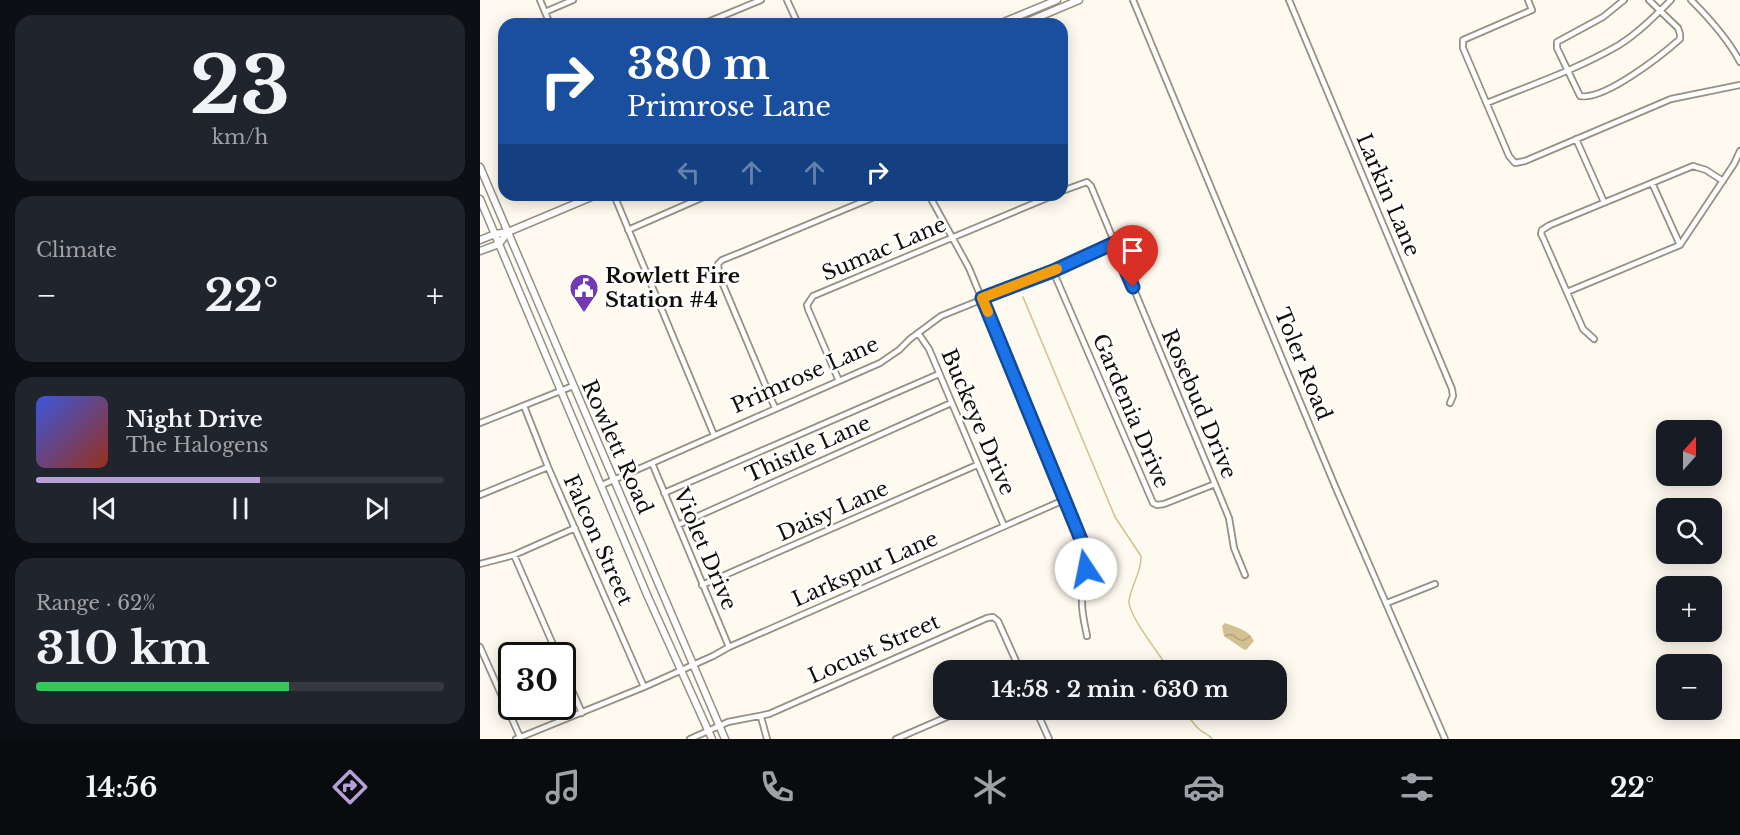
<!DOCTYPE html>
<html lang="en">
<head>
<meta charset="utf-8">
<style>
	body { margin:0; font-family:"Libre Baskerville",serif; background:#20242c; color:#f1f3f6; height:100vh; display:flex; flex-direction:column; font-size:22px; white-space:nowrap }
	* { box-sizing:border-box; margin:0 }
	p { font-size:20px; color:#9ea1a6 }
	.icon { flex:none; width:33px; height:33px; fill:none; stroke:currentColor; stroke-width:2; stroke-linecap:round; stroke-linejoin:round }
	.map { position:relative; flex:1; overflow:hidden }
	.details { display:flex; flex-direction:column; gap:15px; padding:15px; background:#0d0f14; width:480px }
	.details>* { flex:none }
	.hud { position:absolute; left:18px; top:18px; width:570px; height:183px; border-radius:18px; box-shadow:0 3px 15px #0003; background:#1a4fa0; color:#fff; overflow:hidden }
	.needle { width:39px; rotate:21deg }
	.fabs { position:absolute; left:1176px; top:420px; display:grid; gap:12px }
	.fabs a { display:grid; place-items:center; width:66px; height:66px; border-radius:12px; background:#171b24; box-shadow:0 3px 15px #0003; font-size:30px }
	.speed { position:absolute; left:18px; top:642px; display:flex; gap:12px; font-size:30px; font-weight:700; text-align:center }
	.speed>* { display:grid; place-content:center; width:78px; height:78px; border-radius:50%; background:#171b24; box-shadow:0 3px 15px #0003; line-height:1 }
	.speed .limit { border:3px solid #111; border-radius:9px; background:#fff; color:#111 }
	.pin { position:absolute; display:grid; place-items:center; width:51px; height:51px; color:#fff; margin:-62px -26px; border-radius:50% 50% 50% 0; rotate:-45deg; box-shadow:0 0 6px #0007 }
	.pin .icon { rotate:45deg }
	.me { position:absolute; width:66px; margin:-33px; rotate:349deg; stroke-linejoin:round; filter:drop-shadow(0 0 4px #0008) }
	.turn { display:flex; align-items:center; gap:21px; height:126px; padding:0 30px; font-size:27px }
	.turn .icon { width:78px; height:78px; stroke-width:2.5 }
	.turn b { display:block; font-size:42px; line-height:51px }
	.lanes { display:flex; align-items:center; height:57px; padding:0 30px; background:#0003; justify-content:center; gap:30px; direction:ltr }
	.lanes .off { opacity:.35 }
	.big { font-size:45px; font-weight:800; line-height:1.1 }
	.details .widget { flex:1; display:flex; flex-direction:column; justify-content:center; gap:9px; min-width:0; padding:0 21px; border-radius:18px; background:#20242c }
	.details .dial { align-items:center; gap:0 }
	.dial b { font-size:78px; line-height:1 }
	.song { display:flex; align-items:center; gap:18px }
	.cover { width:72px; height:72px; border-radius:9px; background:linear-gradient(135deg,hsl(230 70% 55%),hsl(10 70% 35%)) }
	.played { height:6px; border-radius:3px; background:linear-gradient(90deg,#b7a0d6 55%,#363941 55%) }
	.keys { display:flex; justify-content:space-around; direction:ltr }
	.heat { display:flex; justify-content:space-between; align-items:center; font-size:33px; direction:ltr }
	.charge { height:9px; border-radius:4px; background:linear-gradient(90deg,#34c759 62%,#363941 0) }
	.trip { position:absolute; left:453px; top:660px; width:354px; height:60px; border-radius:18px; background:#171b24; box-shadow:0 3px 15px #0003; font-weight:800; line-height:60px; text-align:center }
	.dock { display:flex; height:96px; justify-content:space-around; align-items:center; background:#090b0e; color:#9ea1a6 }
	.dock .icon { width:42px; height:42px }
	.dock .active { color:#b7a0d6 }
	.dock b { font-size:27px; color:#f1f3f6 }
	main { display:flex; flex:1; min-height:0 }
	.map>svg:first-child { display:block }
	.water { fill:url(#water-waves) }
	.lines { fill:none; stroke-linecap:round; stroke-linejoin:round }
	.stream { stroke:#d3bf90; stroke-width:1.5 }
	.street-casing { stroke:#959084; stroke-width:8 }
	.secondary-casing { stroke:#959084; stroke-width:9 }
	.street { stroke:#fff; stroke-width:4.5 }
	.secondary { stroke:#fff; stroke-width:6 }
	.route-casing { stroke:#114b97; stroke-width:15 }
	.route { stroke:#1a73e8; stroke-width:10 }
	.slow { stroke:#f59e0b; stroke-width:10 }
	.labels { text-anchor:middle; stroke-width:5; stroke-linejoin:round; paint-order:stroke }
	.street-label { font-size:21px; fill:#100e0a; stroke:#fff }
	.poi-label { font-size:21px; font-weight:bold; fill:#100e0a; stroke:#fff; text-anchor:start }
</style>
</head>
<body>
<main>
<section class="details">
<div class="widget dial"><b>23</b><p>km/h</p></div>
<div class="widget"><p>Climate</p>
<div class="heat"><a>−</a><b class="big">22°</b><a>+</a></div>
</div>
<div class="widget">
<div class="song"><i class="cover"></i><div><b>Night Drive</b><p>The Halogens</p></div></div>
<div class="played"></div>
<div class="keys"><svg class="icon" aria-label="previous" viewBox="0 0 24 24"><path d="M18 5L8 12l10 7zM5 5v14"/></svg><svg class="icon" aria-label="pause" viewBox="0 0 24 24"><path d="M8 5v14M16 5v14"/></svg><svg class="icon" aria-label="next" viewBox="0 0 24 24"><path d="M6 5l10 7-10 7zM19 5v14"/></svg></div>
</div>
<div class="widget"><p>Range · 62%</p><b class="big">310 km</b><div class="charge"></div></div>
</section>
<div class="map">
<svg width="1260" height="739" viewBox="0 0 1260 739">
	<defs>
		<pattern id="water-waves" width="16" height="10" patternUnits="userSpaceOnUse" patternTransform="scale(1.5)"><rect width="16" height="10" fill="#d3bf90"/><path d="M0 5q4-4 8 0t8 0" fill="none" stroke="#b4a37b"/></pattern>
	</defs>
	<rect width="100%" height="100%" fill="#fffaef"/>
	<path class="water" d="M745,623C756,627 769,630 774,641L766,650L763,649L744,636L742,626Z"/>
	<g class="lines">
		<path class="stream" d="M543,297L635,517L661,556C662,572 651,585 649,601C648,615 681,657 690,670
			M704,710C709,717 713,724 720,730C725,734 729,734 732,739"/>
		<g class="street-casing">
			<path id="street" d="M60,0L70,24
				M307,0L318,24
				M653,0L855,486L965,739
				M809,0L972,389L973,396L970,403
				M1048,0L1052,10L983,40V48L1029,156L1035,163L1045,161L1191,99L1260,85
				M1144,0L1123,17L1077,42V48L1100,96C1124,101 1182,55 1200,39V34L1198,28L1169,0
				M1211,0C1230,19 1248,39 1260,62
				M65,12L93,0
				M223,24L281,0
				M1007,103C1051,85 1098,69 1139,45C1158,33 1175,16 1191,0
				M1096,139L1124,202
				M1172,183L1200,245
				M582,191L607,182L611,186L735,484L749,518L754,548L765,575
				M134,195L234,435
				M449,195L489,268L602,542C609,568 602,579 602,603C602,615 605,625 607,636
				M148,230L228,195
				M573,271L673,503L677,505L684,504L735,484
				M1087,292L1200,245L1254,164L1260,151
				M438,333L449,349L524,526
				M1114,339L1103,329L1064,240L1061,234L1062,230L1070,225L1213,166L1226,170L1243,181
				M359,381L328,309L327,305L333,296L574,195
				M44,406L68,467L164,687
				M295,408L239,275L238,264L242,260L262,252L399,195
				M0,423L93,386
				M172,463L249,647
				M122,485L400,363L419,350L430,339L461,316L573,271L634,243
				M184,493L459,374
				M0,495L68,467
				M198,525L471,403
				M34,555L78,656
				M0,564L34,555L95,528
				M222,585L497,465
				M907,603L955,584
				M0,647L40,737
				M82,667L102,713
				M556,710L569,739
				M281,717L287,739
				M36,739L164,687L233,656L249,647L584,500
				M210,739L248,722L289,714L507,618L513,617L518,621L540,670
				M416,739L483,710"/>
		</g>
		<g class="secondary-casing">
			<path id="secondary" d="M519,24L577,0
				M542,24L599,0
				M0,167L245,739
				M0,199L168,597L232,739
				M0,240L15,234L28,232L116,195
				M0,251L19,244L28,232"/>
		</g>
		<use href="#street" class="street"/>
		<use href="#secondary" class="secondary"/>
	</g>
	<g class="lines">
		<g class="route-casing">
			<path id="route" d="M606,569V555L602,542L502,298L573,271L634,243L653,287"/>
		</g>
		<use href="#route" class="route"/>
		<path class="slow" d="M508,312L502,298L577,269"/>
	</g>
	<defs>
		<g id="civic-pin" transform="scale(1.5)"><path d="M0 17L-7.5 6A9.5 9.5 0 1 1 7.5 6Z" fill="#713ab0" stroke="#fff"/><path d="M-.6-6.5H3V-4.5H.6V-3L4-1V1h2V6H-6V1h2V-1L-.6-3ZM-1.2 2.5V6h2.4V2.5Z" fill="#fff"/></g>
	</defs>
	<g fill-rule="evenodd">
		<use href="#civic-pin" x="104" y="288"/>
	</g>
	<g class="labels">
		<g class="street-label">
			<text transform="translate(908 195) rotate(67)" y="7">Larkin Lane</text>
			<text transform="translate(404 249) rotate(-23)" y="7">Sumac Lane</text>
			<text transform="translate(823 364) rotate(68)" y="7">Toler Road</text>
			<text transform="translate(325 375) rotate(-24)" y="7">Primrose Lane</text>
			<text transform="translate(719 404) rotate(67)" y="7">Rosebud Drive</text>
			<text transform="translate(651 411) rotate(67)" y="7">Gardenia Drive</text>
			<text transform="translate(498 422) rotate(67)" y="7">Buckeye Drive</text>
			<text transform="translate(137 447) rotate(66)" y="7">Rowlett Road</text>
			<text transform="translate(328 449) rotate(-24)" y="7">Thistle Lane</text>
			<text transform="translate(353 511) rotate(-24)" y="7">Daisy Lane</text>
			<text transform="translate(118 540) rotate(66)" y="7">Falcon Street</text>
			<text transform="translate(225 549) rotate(67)" y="7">Violet Drive</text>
			<text transform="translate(385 569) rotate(-24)" y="7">Larkspur Lane</text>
			<text transform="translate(394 649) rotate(-24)" y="7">Locust Street</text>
		</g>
		<g class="poi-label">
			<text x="125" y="283">Rowlett Fire<tspan x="125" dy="24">Station #4</tspan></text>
		</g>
	</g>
</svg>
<div class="fabs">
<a><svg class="needle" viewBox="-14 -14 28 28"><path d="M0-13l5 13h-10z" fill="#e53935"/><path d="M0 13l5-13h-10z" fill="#9ea1a6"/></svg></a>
<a><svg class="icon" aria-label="search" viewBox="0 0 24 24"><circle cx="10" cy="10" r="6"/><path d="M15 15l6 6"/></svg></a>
<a>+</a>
<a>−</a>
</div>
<div class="speed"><div class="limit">30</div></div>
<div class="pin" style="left:653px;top:287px;background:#d93025"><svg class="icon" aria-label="arrive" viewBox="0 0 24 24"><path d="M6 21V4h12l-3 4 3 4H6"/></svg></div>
<svg class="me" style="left:606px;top:569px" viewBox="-20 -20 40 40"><circle r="19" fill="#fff"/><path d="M0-13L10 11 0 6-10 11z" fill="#1a73e8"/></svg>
<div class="trip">14:58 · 2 min · 630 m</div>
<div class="hud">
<div class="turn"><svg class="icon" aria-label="right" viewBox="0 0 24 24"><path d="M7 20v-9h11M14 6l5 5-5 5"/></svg><div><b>380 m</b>Primrose Lane</div></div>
<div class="lanes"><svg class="icon off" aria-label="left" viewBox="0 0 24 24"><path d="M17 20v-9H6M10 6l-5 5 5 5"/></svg><svg class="icon off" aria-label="ahead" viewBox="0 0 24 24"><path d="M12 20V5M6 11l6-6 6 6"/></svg><svg class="icon off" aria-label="ahead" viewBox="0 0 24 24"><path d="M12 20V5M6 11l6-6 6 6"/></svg><svg class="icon" aria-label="right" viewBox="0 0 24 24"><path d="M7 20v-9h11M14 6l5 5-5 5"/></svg></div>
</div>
</div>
</main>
<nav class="dock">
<b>14:56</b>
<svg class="icon active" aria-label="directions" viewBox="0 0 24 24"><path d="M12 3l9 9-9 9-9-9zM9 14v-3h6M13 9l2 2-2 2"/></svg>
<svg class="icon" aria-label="music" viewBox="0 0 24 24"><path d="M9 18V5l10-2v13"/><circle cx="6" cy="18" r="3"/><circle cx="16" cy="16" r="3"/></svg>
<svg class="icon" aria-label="phone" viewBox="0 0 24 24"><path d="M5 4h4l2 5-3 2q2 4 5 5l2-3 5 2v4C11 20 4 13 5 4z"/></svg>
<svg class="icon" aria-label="climate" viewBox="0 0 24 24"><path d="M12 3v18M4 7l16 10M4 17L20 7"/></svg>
<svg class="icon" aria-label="car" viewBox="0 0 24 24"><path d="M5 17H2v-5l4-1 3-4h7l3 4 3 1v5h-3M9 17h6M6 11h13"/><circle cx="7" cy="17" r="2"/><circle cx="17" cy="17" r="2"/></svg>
<svg class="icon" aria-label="filters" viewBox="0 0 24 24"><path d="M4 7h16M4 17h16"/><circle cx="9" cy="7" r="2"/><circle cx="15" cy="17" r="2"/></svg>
<b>22°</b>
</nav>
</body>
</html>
